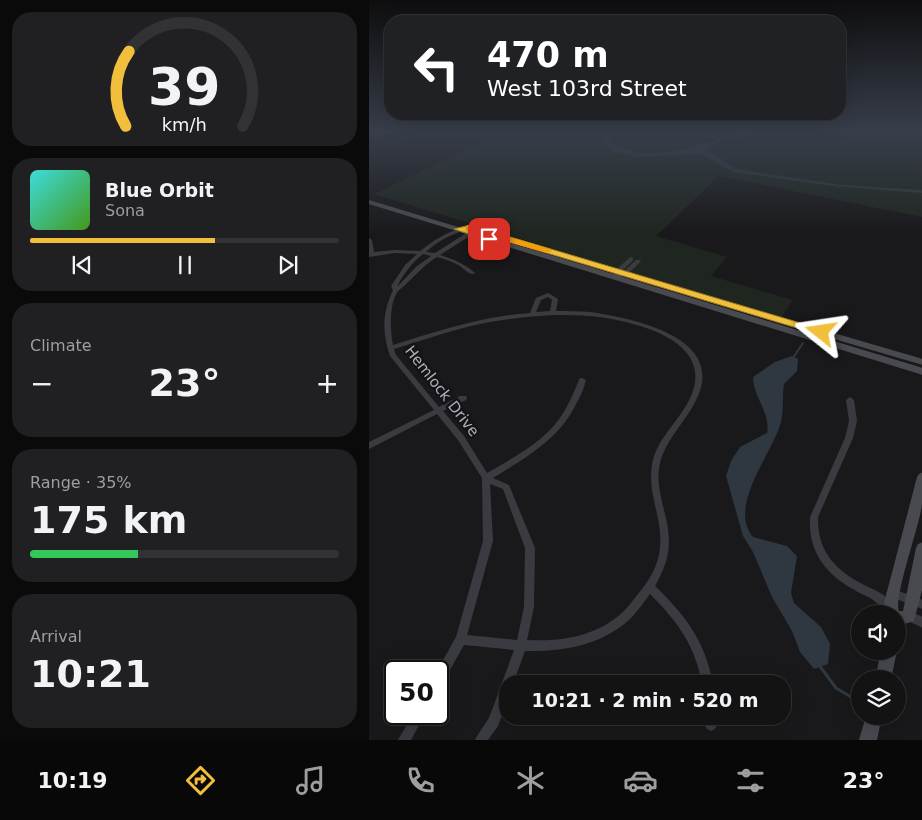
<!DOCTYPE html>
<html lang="en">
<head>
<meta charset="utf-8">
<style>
	body { margin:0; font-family:"DejaVu Sans",sans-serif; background:#202022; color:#f1f3f6; height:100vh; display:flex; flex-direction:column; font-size:19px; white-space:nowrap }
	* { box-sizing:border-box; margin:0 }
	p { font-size:16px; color:#9d9ea0 }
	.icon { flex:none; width:28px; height:28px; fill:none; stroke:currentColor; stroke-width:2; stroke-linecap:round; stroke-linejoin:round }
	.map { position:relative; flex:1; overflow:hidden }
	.drawer { display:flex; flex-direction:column; gap:12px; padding:12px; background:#0a0a0b; width:369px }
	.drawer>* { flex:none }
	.guide { position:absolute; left:15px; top:15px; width:462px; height:105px; border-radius:20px; box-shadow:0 5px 20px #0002,0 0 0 1px #323234; background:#202124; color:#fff; overflow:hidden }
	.buttons { position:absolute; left:482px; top:605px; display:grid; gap:10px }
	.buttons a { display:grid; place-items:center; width:55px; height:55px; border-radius:50%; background:#131314; box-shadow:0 5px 20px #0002,0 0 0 1px #323234; font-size:25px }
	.speed { position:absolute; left:15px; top:660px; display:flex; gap:10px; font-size:25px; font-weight:700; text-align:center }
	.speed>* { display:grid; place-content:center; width:65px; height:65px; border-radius:50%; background:#131314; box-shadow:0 5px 20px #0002,0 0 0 1px #323234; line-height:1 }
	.speed .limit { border:2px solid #111; border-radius:8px; background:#fff; color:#111 }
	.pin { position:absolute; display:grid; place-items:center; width:42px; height:42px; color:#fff; margin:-21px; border-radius:10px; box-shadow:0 2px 8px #0006 }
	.me { position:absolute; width:55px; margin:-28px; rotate:285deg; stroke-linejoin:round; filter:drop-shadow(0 0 4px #0008) }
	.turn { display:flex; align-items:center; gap:18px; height:105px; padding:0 20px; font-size:22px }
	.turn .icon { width:65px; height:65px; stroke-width:2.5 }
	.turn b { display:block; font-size:35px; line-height:42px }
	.big { font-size:38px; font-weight:700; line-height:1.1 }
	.drawer .widget { flex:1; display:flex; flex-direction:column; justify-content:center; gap:8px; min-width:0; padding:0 18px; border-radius:20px; background:#202022 }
	.drawer .dial { align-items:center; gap:0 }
	.dial svg { height:130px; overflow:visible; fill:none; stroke:#323234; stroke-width:7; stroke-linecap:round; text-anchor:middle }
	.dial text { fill:#f1f3f6; stroke:none }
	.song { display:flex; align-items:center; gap:15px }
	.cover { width:60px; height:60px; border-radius:8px; background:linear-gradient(135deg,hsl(180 70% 55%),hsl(100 70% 35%)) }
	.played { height:5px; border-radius:2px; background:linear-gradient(90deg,#f1bf3b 60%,#323234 60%) }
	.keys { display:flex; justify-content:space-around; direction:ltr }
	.heat { display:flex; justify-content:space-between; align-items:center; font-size:28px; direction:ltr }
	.charge { height:8px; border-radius:4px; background:linear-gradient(90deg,#34c759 35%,#323234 0) }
	.trip { position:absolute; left:130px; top:675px; width:292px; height:50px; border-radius:20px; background:#131314; box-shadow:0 5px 20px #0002,0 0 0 1px #323234; font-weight:700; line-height:50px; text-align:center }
	.tab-bar { display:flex; height:80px; justify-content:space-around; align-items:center; background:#080808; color:#9d9ea0 }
	.tab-bar .icon { width:35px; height:35px }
	.tab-bar .active { color:#f1bf3b }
	.tab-bar b { font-size:22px; color:#f1f3f6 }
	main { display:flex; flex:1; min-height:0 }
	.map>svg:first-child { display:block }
	.green { fill:#1f2620 }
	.water { fill:#2f3740 }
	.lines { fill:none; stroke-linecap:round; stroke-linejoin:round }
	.stream-far1 { stroke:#2f3740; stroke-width:2 }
	.stream { stroke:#2f3740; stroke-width:3 }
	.minor { fill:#3a3b40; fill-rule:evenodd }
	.secondary { fill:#484a50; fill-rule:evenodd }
	.route { fill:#f1bf3b; stroke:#9d7c26 }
	.slow { fill:#f59e0b }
	.labels { text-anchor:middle; stroke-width:5; stroke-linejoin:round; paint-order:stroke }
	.street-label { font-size:15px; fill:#acafbb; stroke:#141416 }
</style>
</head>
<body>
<main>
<section class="drawer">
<div class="widget dial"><svg viewBox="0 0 100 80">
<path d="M14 69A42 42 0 1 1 86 69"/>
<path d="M14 69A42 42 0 0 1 16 23" stroke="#f1bf3b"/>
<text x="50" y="56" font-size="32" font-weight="700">39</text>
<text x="50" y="72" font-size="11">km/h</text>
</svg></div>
<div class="widget">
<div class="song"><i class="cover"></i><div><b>Blue Orbit</b><p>Sona</p></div></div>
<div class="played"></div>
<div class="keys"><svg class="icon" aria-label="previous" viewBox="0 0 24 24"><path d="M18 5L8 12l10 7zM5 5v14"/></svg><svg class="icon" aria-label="pause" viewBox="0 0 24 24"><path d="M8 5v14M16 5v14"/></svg><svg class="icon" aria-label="next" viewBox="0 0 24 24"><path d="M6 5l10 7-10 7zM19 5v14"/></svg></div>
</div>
<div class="widget"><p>Climate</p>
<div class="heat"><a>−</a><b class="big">23°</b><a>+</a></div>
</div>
<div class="widget"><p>Range · 35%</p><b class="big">175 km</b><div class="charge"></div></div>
<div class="widget"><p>Arrival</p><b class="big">10:21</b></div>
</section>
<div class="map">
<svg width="554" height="740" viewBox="0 0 554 740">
	<rect width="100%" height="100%" fill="#19191b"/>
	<path class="green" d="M138,130H553V217L350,176L287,236L358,257L342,276L424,300L412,318L5,194Z"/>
	<path class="water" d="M234,130H242L240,138L244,145C299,170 349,130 403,130C389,136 347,138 338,149L366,169L472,185L553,190V193L464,186L364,172L331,154L268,157L246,152L235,143Z
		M423,356L429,359L428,371L415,384C413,396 415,410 412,422C404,453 358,506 384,537L418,546L428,556L422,593L425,603L452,627L461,644L459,664L445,669L431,652L423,631L403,597L384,552L374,536L357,476L362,461L371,447L398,433C402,413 384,397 384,377L406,362Z"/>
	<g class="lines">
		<path class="stream-far1" d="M424,358L434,343"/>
		<path class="stream" d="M450,665L467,688L482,697"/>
		<path class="minor" d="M0,130H6L0,132Z
			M101,227L103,228L104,234L71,255C84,259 96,264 106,273L105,274C99,274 96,270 91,266C84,262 76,259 68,257C55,265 49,273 38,283C36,286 32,288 29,291C20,303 21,331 24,345C68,331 114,316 161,313L167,298L179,293L189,299L187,311C198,311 210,311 221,312C262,318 355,336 329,396C318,422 294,440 290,469C288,483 292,497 295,510C303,541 302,558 286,586C317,616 336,641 344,684H333C326,645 309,622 281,594C275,602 268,612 261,619C233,645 194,652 156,651L144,684H139V699L129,726L119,740H106L108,736L120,718L145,650L95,645L73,684L69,685V671H68L87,637L114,541L113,478L89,440L68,414L0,449V442L65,410L21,356C13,332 13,314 24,290L22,286L36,265L48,254L26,253L0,257V238L3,240L5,252L26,250L51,251L66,240L77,234L88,229ZM99,230V232L66,253L57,252C69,241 83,233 99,230ZM54,254L62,256L47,267L28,287C33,275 44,262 54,254ZM179,297L183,300L181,311L167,312L172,300ZM186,315C198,315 209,315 221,316C260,320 347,338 322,396C312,420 287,438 283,465C278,493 294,519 291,547C290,565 280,581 269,594C264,600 259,607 254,612C228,636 193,642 158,640L165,607L166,548L140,485L124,478C156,458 189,440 206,406C211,397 215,389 217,380L213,378H211C206,389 202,400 196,410C179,440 147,456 118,473L95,436L74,411L97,400L98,398L97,396H91L70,407L27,355L25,349C57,339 89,328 121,322C143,318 165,316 186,315ZM121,484L134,489L156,548L155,607L148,640L98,635L124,541Z
			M262,257L264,258V260L250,274L253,273L267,260H271L272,261C264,269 257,278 245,278L244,277L246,271L260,258Z
			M481,397L485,400L488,421L484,438L449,517C448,552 467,571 497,586C508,591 520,596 525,607L524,610L520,612C513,609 508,602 501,598C496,595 490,593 484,589C455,573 439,550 441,517L476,438L480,421L477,400Z
			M522,588L554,600V609L519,596L517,593L519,590Z
			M539,611L554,617V628L535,619L534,616L535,613Z
			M44,714H56L42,740H29Z
			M336,716H348V725L346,729L342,731L338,729L336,725Z"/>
		<path class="secondary" d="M0,200L554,368V375L0,204Z
			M410,317L554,359V365L407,322L405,320L407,318Z
			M554,472C554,483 554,494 553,504C551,525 524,598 530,611H534L547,548L549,544L554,542V586L545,621L529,626V614H517L514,607L548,477L550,474Z
			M512,651H528L522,679H506Z
			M497,716H513L508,740H490Z"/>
	</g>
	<linearGradient id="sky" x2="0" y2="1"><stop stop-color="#0e0e0f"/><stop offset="0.56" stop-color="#383e4a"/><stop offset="1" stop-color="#383e4a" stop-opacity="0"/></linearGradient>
	<rect width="554" height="234" fill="url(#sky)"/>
	<path class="route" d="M101,225L455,330L457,332L452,335L448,334L101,230L125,239L120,241L85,229Z"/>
	<path class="slow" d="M99,225L181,249L183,251L178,253L97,230V226Z"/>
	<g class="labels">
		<g class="street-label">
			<text transform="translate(73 391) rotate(52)" y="5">Hemlock Drive</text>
		</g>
	</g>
</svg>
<div class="buttons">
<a><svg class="icon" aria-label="sound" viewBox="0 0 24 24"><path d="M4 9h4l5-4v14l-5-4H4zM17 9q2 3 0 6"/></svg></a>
<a><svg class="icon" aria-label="layers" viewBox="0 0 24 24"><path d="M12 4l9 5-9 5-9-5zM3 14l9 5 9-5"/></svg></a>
</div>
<div class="speed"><div class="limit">50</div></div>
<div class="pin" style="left:120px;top:239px;background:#d93025"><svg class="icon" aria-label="arrive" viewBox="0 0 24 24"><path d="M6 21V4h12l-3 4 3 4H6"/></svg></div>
<svg class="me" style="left:452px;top:332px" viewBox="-20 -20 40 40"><path d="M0-17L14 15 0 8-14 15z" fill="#f1bf3b" stroke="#fff" stroke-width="4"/></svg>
<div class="trip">10:21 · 2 min · 520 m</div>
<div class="guide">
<div class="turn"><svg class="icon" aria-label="left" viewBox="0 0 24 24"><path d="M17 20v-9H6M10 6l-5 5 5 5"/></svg><div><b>470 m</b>West 103rd Street</div></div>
</div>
</div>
</main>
<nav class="tab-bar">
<b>10:19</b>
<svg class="icon active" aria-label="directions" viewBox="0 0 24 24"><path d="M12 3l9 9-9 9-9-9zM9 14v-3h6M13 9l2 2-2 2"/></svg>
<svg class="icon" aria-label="music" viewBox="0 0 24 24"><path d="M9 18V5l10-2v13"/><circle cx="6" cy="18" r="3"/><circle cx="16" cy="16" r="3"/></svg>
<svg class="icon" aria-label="phone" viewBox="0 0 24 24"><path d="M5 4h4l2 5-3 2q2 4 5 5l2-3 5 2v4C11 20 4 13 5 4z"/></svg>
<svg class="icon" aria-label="climate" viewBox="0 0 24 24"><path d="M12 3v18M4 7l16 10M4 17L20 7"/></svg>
<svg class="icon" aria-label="car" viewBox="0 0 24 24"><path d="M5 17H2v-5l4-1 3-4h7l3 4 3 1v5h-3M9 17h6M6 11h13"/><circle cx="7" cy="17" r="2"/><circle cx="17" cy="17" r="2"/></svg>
<svg class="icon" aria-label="filters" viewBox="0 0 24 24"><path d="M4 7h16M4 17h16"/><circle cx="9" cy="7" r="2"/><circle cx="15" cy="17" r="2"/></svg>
<b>23°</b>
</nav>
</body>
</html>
